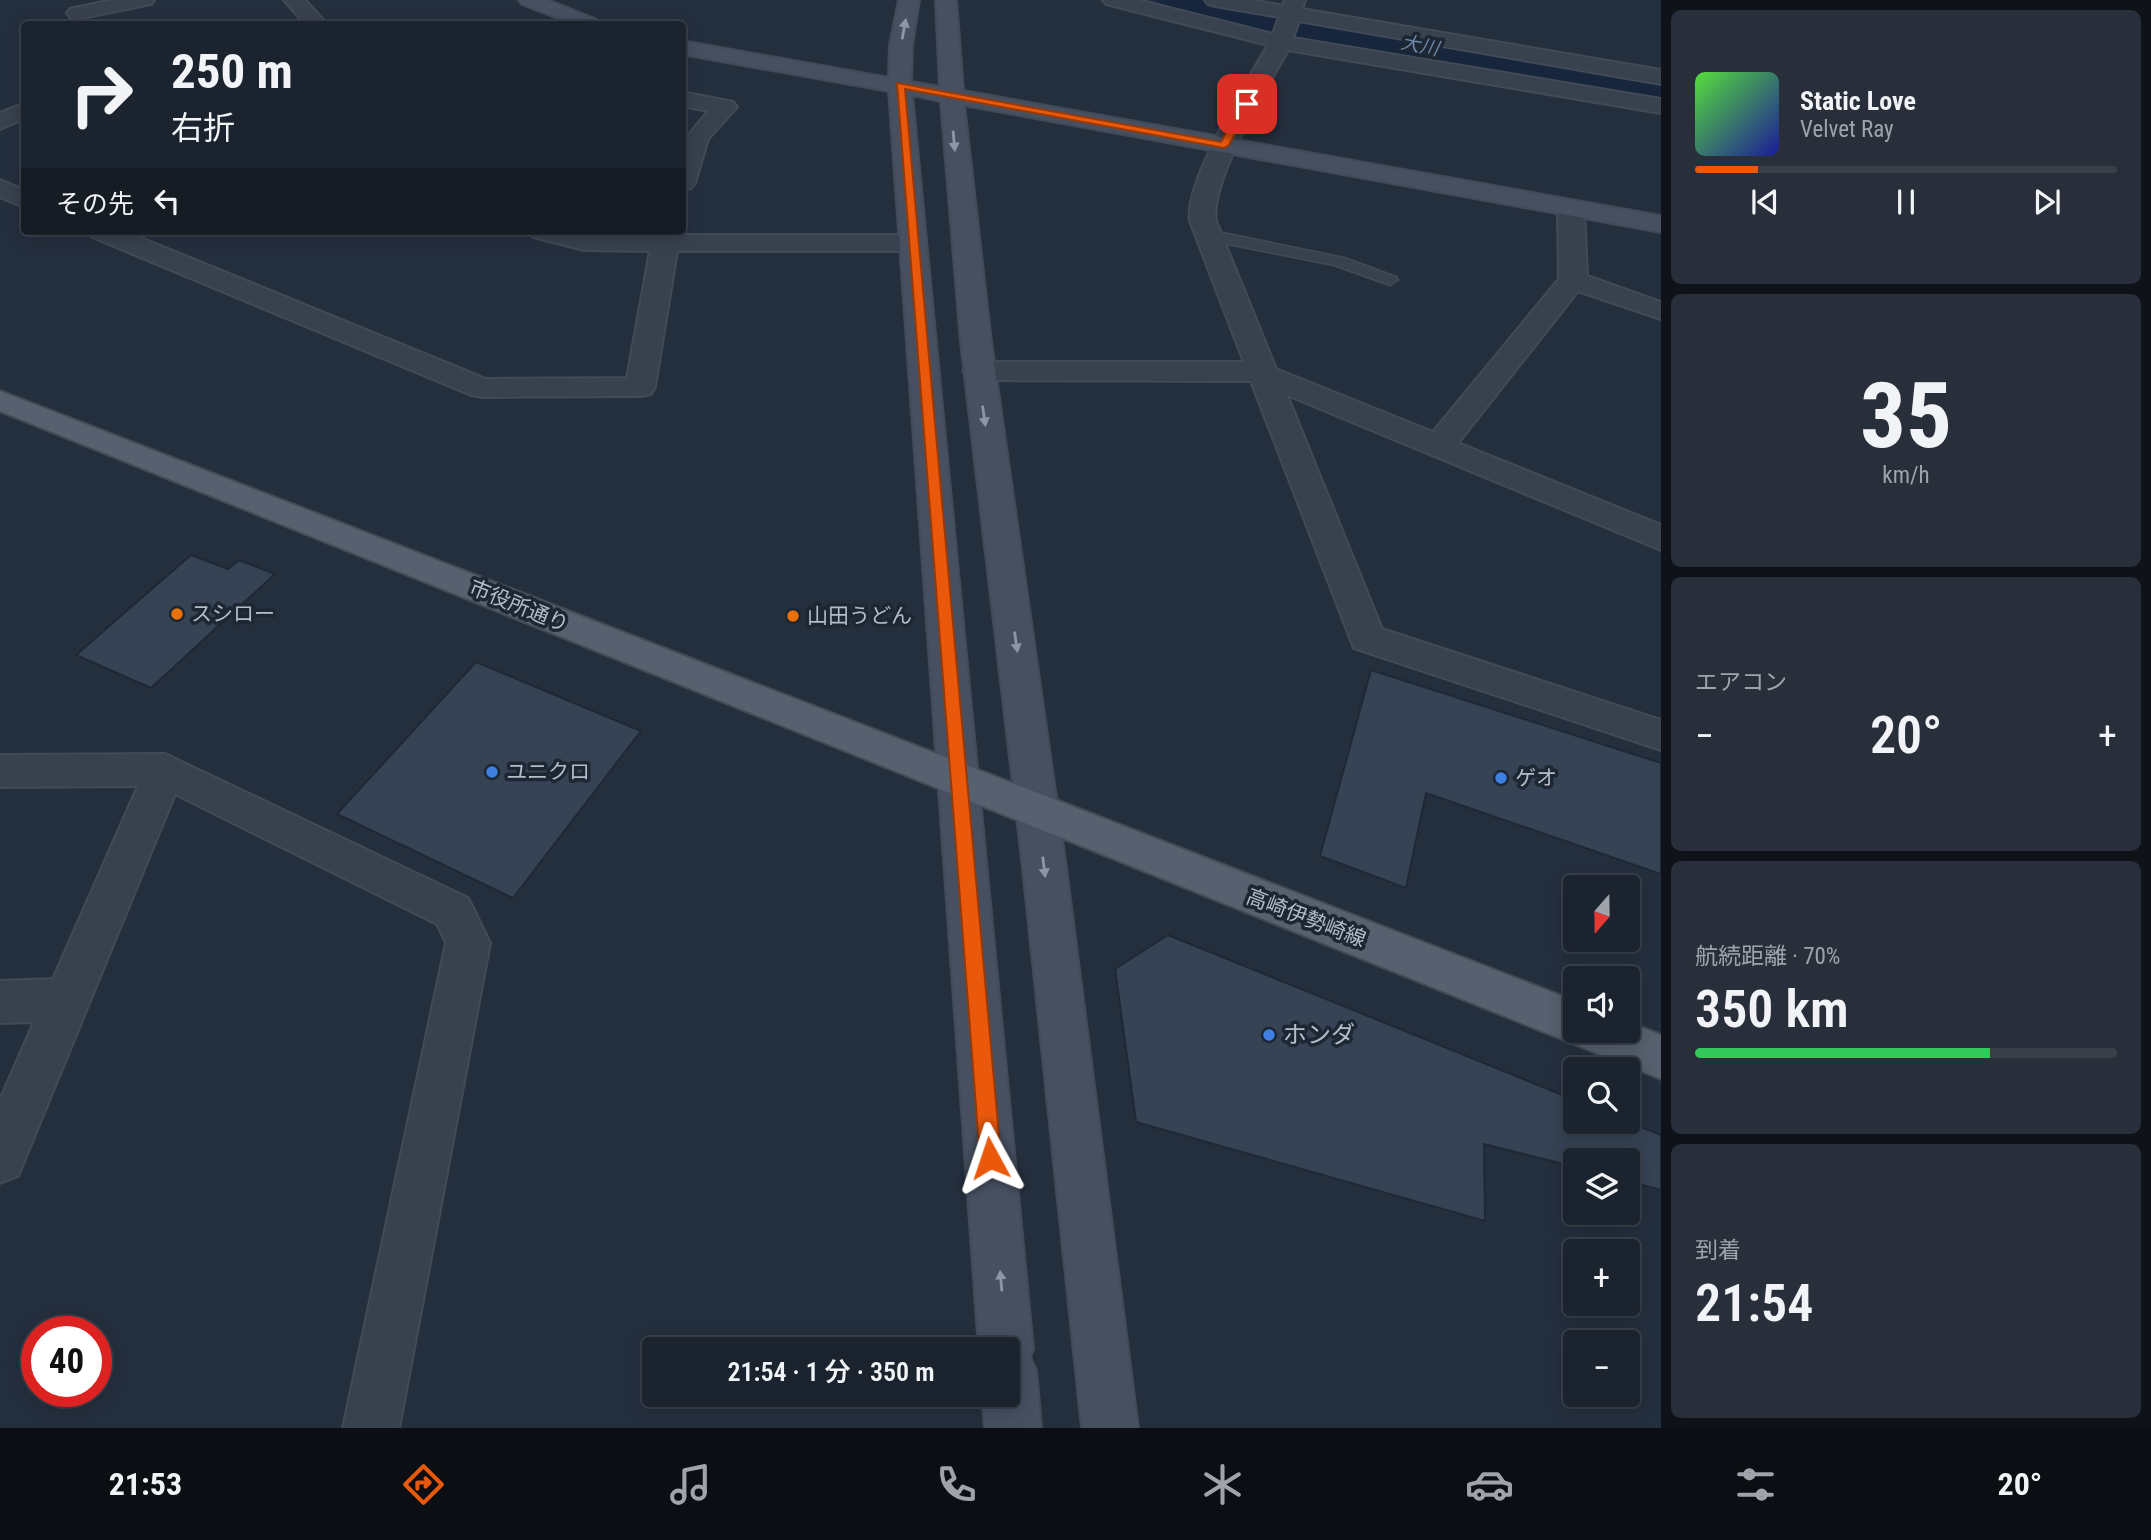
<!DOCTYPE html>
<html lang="ja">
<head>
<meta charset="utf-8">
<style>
	body { margin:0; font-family:"Roboto Condensed","Noto Sans JP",sans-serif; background:#282f3a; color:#f1f3f6; height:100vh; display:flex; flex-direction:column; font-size:26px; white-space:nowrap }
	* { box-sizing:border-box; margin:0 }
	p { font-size:23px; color:#a0a4aa }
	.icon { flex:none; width:38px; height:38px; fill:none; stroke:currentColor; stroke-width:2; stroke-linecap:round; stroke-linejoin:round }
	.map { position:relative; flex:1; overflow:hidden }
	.sheet { display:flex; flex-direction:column; gap:10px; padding:10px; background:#0f1319; width:490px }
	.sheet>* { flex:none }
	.banner { position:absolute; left:21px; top:21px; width:665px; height:214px; border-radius:7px; box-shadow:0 4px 18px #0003,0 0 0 2px #39404a; background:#1b232e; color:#f1f3f6; overflow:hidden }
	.needle { width:46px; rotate:200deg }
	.buttons { position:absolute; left:1563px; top:875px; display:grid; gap:14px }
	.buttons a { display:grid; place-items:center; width:77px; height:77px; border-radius:7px; background:#1b232e; box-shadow:0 4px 18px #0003,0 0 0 2px #39404a; font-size:35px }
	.speed { position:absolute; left:21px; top:1316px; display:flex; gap:14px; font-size:35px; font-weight:700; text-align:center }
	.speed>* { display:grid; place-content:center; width:91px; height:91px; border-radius:50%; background:#1b232e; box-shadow:0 4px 18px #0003,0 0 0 2px #39404a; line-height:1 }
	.speed .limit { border:10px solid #d22; background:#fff; color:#111 }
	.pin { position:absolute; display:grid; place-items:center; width:60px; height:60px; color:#fff; margin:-30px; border-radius:14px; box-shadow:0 4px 10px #0006 }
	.me { position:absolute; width:77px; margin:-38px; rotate:355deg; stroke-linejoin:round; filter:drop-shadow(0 0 5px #0008) }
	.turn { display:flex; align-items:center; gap:24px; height:147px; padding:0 35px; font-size:32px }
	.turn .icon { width:91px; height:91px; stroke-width:2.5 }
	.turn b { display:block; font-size:49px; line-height:60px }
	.then { display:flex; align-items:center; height:66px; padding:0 35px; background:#0003; gap:14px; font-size:26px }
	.big { font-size:52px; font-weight:600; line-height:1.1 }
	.sheet .widget { flex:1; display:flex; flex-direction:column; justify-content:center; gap:10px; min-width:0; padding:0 24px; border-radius:10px; background:#282f3a }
	.sheet .dial { align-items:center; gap:0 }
	.dial b { font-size:91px; line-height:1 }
	.song { display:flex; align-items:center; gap:21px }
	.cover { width:84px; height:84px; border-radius:10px; background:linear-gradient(135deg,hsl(110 70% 55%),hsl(240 70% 35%)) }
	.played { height:7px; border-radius:4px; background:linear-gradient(90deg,#ea580c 15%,#39404a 15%) }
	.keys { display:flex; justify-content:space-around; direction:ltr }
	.heat { display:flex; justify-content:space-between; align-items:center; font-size:38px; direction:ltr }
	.charge { height:10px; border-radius:5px; background:linear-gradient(90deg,#34c759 70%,#39404a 0) }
	.trip { position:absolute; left:642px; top:1337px; width:378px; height:70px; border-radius:7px; background:#1b232e; box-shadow:0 4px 18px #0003,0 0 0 2px #39404a; font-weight:600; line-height:70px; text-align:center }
	.menu { display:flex; height:112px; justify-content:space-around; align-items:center; background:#0b0e12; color:#a0a4aa }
	.menu .icon { width:49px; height:49px }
	.menu .active { color:#ea580c }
	.menu b { font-size:32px; color:#f1f3f6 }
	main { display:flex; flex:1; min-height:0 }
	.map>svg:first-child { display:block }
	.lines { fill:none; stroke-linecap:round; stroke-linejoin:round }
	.river { fill:#17263c; fill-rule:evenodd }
	.building { fill:#364354; stroke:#1f2835; stroke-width:2 }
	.lane-casing { stroke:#414a57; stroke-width:3 }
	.street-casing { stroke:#414a57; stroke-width:4 }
	.secondary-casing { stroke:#414a57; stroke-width:4 }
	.primary-casing { stroke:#414a57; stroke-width:4 }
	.lane { fill:#38414e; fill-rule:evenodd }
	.street { fill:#38414e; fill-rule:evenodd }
	.secondary { fill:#465061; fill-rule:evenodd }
	.primary { fill:#56606e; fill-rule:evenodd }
	.oneway { fill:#8e96a5 }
	.route { fill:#ea580c; stroke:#983908; stroke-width:2 }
	.food-dot { fill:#e8710a; stroke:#1d2633; stroke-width:2.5 }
	.shop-dot { fill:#3f7fe0; stroke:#1d2633; stroke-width:2.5 }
	.labels { text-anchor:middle; stroke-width:7; stroke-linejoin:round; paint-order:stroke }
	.far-water-label { font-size:19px; font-style:italic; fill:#6d86a8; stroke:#1d2633 }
	.street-label { font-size:21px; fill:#b4bcc9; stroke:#1d2633 }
	.poi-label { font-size:21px; fill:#b4bcc9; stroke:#1d2633; text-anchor:start }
	.near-poi-label { font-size:24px; fill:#b4bcc9; stroke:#1d2633; text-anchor:start }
</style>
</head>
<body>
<main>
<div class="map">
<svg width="1661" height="1428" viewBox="0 0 1661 1428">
	<rect width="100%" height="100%" fill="#242f3e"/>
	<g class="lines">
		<path class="river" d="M1155,0H1246L1661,75V105L1340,47L1178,14L1162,10Z"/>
	</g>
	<path class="building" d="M191,555L228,569L239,560L275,574L151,688L76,655Z
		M476,662L641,731L513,898L337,814Z
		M1371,670L1661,763V874L1426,793L1406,888L1320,856Z
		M1168,935L1575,1100V1122H1628L1661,1135V1190L1628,1181V1160H1575V1167L1484,1144L1485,1221L1136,1122L1115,969Z"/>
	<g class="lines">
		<g class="lane-casing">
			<path id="lane" d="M1209,233H1223L1344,258L1396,277L1398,280L1390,285L1334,265L1223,243L1203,241L1201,238L1203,235Z"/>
		</g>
		<g class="street-casing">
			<path id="street" d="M112,0H154L151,4L77,19L70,17L67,13L70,9Z
				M284,0H305L327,24H305Z
				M1103,0H1138L1273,34L1279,17L1215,6L1208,4L1205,0H1251L1283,6L1285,0H1305L1302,9L1661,70V84L1299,21L1293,38L1661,99V113L1288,50C1268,86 1209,182 1216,221L1276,369L1433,432L1559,279L1558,209L1562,204L1571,201L1580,204L1584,209L1587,276L1661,302V319L1578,291L1458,443L1661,525V550L1287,395L1382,629L1661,720V750L1354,648L1251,381L978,380L967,377L963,371L967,365L978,362H1244L1190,221C1184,182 1247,82 1268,45L1106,4Z
				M682,92L733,102L737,107L708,139L695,183L691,188L682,190C682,146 677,145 709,111L682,106Z
				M24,103V119L0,129V113Z
				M0,180L24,190V207L0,197Z
				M88,231H124L486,379L627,378L650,251L584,250L533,237L529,231C571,231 611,235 653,235L654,231H680L679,235H913L922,237L926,243L922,249L913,251H677L655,387L651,394L640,396L482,397L471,395L92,237Z
				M165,754L468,898L490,943L399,1428H343L446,943L437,924L175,794L18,1176L0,1183V1100L34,1022L0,1023V981L53,979L138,786L0,787V755Z"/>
		</g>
		<g class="secondary-casing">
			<path id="secondary" d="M519,0H547L597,20L601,24H573L522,4Z
				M899,0H919L912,45L911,82L940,87L936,0H956L963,91L1661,216V232L964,105L991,342L1066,868L1138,1428H1082L1023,868L961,342L941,101L912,95L1033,1349L1030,1357L1036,1370L1041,1428H985L982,1395H1008V1349H979L889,91L682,54V41L889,78L890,45Z"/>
		</g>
		<g class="primary-casing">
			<path id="primary" d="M0,391L1575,1001V1031H1628V1022L1661,1035V1079L0,411Z"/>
		</g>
		<use href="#lane" class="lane"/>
		<use href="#street" class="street"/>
		<use href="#secondary" class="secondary"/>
		<use href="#primary" class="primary"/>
	</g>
	<defs><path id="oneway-solid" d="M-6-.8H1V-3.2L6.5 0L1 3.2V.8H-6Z" transform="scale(1.75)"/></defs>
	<g class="oneway">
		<use href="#oneway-solid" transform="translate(904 29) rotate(-80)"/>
		<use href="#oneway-solid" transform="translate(954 141) rotate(85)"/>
		<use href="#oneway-solid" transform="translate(984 416) rotate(82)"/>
		<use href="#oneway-solid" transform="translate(1016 642) rotate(82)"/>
		<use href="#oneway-solid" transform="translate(1044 867) rotate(83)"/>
		<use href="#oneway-solid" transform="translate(1001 1281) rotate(-95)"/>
	</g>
	<path class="route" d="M897,83L1221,142L1243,102L1251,104L1229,145L1224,148L905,89L1001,1158L998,1166L990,1169L983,1166L980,1158Z"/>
	<g class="food-dot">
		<circle cx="177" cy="614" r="7"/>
		<circle cx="793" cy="616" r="7"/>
	</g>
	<g class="shop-dot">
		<circle cx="492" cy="772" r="7"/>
		<circle cx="1501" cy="778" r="7"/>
		<circle cx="1269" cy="1035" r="7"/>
	</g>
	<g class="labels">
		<g class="far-water-label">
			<text transform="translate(1420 45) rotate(11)" y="7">大川</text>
		</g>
		<g class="street-label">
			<text transform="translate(519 606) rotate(22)" y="7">市役所通り</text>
			<text transform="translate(1306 918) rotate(21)" y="7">高崎伊勢崎線</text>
		</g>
		<g class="poi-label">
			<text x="191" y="621">スシロー</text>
			<text x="807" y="623">山田うどん</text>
			<text x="506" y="779">ユニクロ</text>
			<text x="1515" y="785">ゲオ</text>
		</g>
		<g class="near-poi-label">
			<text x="1283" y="1043">ホンダ</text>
		</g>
	</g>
</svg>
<div class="buttons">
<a><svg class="needle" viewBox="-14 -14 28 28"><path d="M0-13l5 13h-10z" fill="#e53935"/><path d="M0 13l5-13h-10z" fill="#a0a4aa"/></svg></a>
<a><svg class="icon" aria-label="sound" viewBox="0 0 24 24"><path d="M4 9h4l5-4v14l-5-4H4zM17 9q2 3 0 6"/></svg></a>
<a><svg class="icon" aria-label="search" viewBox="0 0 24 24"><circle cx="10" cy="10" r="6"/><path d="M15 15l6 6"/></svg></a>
<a><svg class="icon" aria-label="layers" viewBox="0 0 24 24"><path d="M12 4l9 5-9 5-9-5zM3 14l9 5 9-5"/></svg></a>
<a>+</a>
<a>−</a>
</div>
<div class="speed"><div class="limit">40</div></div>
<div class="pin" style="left:1247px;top:104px;background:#d93025"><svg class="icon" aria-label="arrive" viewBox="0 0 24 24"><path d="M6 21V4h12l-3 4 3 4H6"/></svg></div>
<svg class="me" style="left:990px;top:1158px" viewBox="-20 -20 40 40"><path d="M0-17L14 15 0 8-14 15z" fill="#ea580c" stroke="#fff" stroke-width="4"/></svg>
<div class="trip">21:54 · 1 分 · 350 m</div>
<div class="banner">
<div class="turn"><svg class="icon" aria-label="right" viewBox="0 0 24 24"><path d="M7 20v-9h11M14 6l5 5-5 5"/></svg><div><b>250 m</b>右折</div></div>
<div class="then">その先<svg class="icon" aria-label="left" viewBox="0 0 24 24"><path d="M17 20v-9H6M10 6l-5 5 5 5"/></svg></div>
</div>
</div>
<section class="sheet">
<div class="widget">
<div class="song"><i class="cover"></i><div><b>Static Love</b><p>Velvet Ray</p></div></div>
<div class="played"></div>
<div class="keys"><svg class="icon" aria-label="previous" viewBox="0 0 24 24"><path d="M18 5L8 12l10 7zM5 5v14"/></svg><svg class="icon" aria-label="pause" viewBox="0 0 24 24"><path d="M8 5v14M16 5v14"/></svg><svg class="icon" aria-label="next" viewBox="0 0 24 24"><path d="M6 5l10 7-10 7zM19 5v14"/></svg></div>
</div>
<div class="widget dial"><b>35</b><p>km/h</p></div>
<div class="widget"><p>エアコン</p>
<div class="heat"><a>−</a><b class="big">20°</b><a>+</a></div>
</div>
<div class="widget"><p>航続距離 · 70%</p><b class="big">350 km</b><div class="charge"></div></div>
<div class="widget"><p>到着</p><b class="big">21:54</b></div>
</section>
</main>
<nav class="menu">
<b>21:53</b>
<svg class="icon active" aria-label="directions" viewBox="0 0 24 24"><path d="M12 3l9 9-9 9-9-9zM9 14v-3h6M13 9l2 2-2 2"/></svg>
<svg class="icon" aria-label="music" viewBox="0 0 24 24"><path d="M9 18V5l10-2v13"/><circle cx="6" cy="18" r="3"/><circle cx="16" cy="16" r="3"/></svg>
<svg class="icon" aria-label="phone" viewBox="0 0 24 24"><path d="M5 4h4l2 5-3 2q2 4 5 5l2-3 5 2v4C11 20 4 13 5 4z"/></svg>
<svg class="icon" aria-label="climate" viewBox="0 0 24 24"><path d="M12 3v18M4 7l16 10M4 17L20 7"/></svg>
<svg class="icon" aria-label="car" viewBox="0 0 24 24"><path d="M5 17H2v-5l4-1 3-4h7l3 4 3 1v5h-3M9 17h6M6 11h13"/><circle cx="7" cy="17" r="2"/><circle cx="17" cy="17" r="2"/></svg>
<svg class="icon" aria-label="filters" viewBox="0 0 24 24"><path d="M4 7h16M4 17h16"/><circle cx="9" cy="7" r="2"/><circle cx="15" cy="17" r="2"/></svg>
<b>20°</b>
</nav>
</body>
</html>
